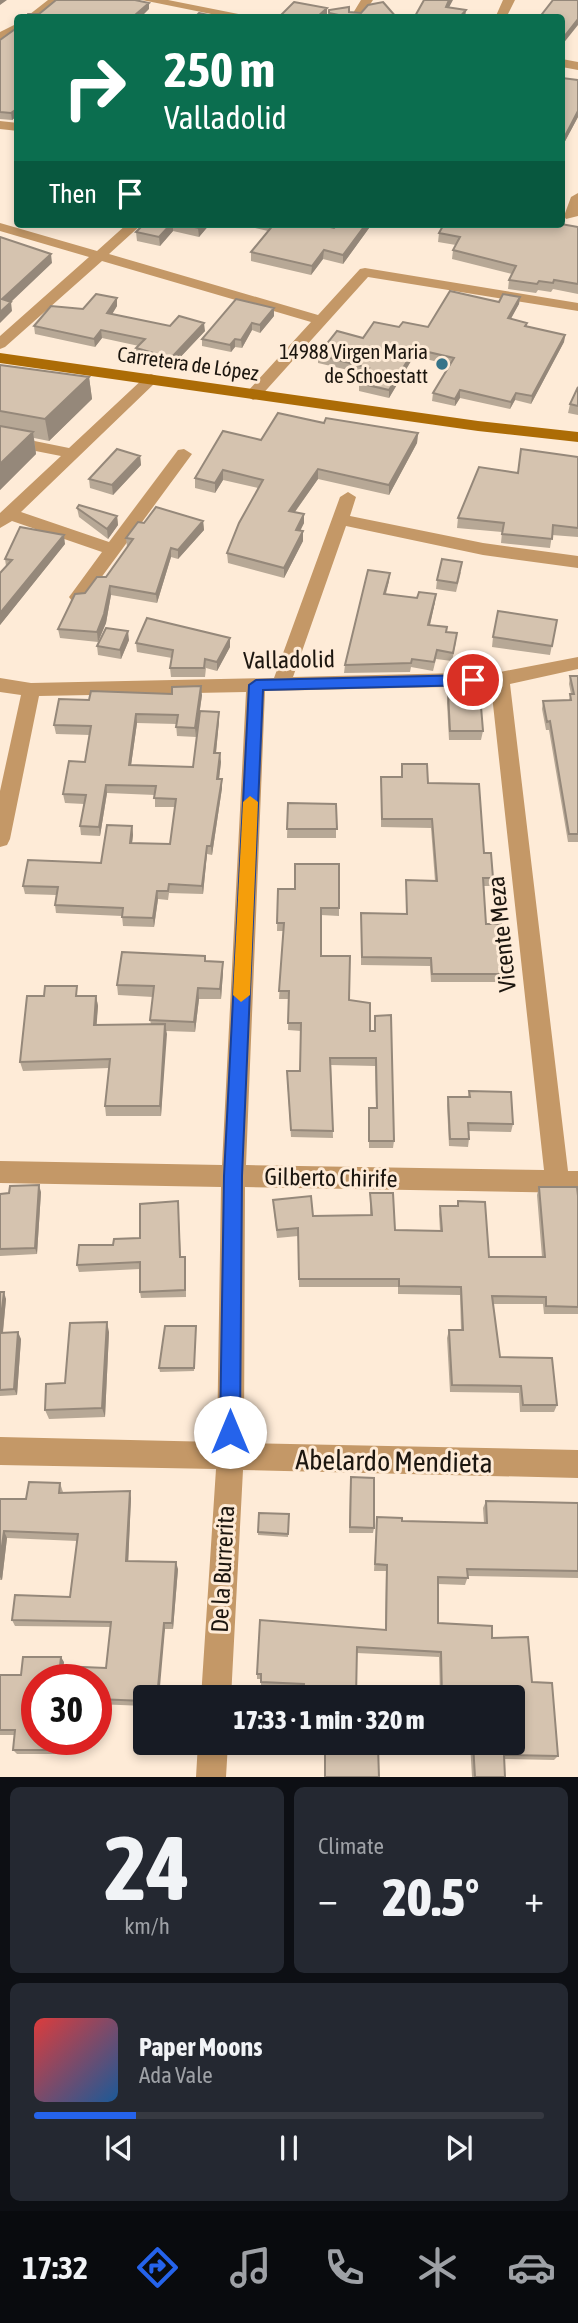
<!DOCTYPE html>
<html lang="en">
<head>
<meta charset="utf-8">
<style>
	body { margin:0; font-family:"Asap Condensed",sans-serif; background:#242831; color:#f1f3f6; height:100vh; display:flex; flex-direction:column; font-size:26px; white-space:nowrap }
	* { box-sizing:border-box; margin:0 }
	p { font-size:23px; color:#9ea1a6 }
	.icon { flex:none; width:38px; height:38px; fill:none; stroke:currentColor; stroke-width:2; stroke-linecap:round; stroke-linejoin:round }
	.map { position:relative; height:1777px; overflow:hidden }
	.drawer { display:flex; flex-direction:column; gap:10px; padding:10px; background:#0d0f14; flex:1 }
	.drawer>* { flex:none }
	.guide { position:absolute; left:14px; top:14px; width:551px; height:214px; border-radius:7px; box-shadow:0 4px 10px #0003; background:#0b6e4f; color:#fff; overflow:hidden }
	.speed { position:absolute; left:21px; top:1664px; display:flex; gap:14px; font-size:35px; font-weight:700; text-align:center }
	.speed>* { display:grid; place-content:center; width:91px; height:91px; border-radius:50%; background:#171b24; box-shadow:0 4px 10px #0003; line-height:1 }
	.speed .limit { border:10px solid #d22; background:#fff; color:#111 }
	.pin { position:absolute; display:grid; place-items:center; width:60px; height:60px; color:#fff; margin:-30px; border:4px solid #fff; border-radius:50%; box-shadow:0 2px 7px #0007 }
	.me { position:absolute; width:77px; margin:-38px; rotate:0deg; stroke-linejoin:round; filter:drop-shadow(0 0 5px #0008) }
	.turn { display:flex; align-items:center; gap:24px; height:147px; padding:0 35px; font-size:32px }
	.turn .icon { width:91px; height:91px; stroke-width:2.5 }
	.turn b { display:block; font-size:49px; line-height:60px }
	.then { display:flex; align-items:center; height:66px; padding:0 35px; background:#0003; gap:14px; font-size:26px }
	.big { font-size:52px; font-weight:800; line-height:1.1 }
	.drawer .widget { flex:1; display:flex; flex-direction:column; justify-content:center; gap:10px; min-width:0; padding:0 24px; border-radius:10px; background:#242831 }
	.drawer .dial { align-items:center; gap:0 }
	.dial b { font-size:91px; line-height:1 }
	.song { display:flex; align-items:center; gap:21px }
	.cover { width:84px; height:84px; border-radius:10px; background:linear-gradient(135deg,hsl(0 70% 55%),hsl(210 70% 35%)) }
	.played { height:7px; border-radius:4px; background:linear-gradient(90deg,#2563eb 20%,#363941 20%) }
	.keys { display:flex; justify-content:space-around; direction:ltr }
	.heat { display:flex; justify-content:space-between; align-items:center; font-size:38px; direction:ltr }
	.drawer .tiles { flex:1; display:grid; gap:10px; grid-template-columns:1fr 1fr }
	.widget:last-child { grid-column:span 2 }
	.trip { position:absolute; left:133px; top:1685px; width:392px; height:70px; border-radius:7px; background:#171b24; box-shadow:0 4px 10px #0003; font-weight:800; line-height:70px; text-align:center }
	.menu { display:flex; height:112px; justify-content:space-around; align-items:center; background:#090b0e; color:#9ea1a6 }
	.menu .icon { width:49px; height:49px }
	.menu .current { color:#2563eb }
	.menu b { font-size:32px; color:#f1f3f6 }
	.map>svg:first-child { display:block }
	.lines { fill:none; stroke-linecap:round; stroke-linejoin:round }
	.street { fill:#c49867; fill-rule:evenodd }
	.secondary { fill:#ac6c06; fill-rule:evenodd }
	.wall { fill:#b7a896 }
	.shaded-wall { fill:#95887a }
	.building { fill:#d5c3af; stroke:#95887a; stroke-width:2 }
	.route { fill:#2563eb; stroke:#184099; stroke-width:2 }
	.slow { fill:#f59e0b }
	.poi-dot { fill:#367489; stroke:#feebd7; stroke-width:2.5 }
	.labels { text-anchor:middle; stroke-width:6; stroke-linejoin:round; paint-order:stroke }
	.far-poi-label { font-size:21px; fill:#1c160f; stroke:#feebd7; text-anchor:end }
	.far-street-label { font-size:21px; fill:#1c160f; stroke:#feebd7 }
	.street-label { font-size:24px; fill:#1c160f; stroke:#feebd7 }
	.near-street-label { font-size:28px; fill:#1c160f; stroke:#feebd7 }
</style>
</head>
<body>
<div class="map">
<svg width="578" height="1777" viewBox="0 0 578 1777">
	<rect width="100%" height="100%" fill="#feebd7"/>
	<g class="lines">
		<path class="street" d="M48,0H61L38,18H25Z
			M142,0H168L259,18H231Z
			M361,0H373L361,18H350Z
			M503,0H515L506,18H495Z
			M18,23V31L0,41V32Z
			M562,59L578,62V70L562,67Z
			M0,121L18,123V131L0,129Z
			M578,193V216L566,219L564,216L571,197Z
			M0,223L97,251L127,224H142L109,254L318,315L360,269L365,268L578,303V311L368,277L259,398L253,400L245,395L247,392L311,322L102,261L5,347L0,349V336L89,257L0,231Z
			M151,374L156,376V382L21,512L109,542L178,450L184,449L192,454L84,601H72L69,597L72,593L102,552L12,521L0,528V513L61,456L0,444V434L69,448L146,376Z
			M348,492L356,497L350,516L483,543L578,556V568L483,555L346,526L293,677L500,672L578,657V669L510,684L568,1171H578V1193L245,1187L244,1443L578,1450V1478L243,1470L231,1698H201L216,1469L0,1465V1437L217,1442L221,1187L0,1183V1161L222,1165L246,692L39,696L10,839L7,845L0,847V791L21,695L0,692V678L31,683L274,678L340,497ZM491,686L544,1170L246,1165L265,691Z
			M198,1743H228L226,1777H196Z"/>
		<path class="secondary" d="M0,353L478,421L578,432V442L478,431L0,363Z"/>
	</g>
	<path class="wall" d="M329,10L349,12L397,18H329Z
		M18,27V115L12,120L0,119V40Z
		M562,78L578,80V117L563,145H562Z
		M144,224H210L199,237L173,231L160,246L137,241L136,232Z
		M238,224H317L334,228L372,224L343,264L323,259L311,275L251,261V252L268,231Z
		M438,224H561L578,227V294L553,289L551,292L538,290L536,293L508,289L509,280L512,274L452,259L453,250L456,245L438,242L439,233L442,228L438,227Z
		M520,297L519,304L510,319L527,323V326L565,335L564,342L531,404L515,400L510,409L460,398L455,406L432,401L433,393L450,365L414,356L389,398L359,391V383L365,374L318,363V355L363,338L399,327H428L499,302Z
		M117,306L112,314L170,326L205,331L172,366L137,356L136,348L139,346L102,338L95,347L35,334L34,326L83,309Z
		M274,316L260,333L252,330L242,348L235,347L231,352L202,346V339Z
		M0,365L89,377L92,399L49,441L34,438L36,454L0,490Z
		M578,387V415L568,413L570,404Z
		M324,423L418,433L417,443L389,495L318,479L295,512L304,514V523L300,531H303V541L284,578L228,563L227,553L258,488L223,480L215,493L195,488V478L261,440Z
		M140,456L141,465L113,495L90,488L89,479Z
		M578,457V537L552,535L550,548L501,543L502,532L457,528L458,518L518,473Z
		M77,508L117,516L118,525L108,539L79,517Z
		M203,521L204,530L178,559L171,557L157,603L111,595L106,623L98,642L60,638L58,629L85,593L106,577L127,547L126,538L144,523Z
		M65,544L0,625V573L6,566L5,559Z
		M461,572L456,592L436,589L437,580Z
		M389,581L386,594L435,602L430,625L446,632L456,642L452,661L436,659L433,671L411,667L410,672L344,673L345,665Z
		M557,620L550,655L492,647L493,637Z
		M230,638V647L217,671L206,668L205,677H171L170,668L172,658L137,652L136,643Z
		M129,640L121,659L98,655L97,646Z
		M570,676H578V842H568L549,730H546L542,709L543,701L569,700L571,694L569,684Z
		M448,693L483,731L481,740H449L447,703Z
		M202,695L196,737L177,736L176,724L137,723L131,765L193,767L219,712V721L216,753L221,762L219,779H222V788L212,855L207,854L203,894L169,893L168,900L158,899L154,927L123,926L122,916L56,913L55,905L56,895L25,894L23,886L101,863L132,826L133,835L132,843L170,844L175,807H155V795L107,793L100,836L81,835L80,826L84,804L65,803L63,794L85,762L90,735L56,734L54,725L89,700Z
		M402,764L428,783L484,853L493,878L492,886H484L486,924L503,948L510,974L509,982H431L430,966L361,965V913L406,914V880L435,881L431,828L381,827V777H401Z
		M288,803L336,804V838H287Z
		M339,864V916L321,915V956L370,1031H375V1016L394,1141L393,1148H369V1108H376L375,1066L331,1065L333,1138L291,1137L287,1078L300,1071L301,1031L288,1030L289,999H279L283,931H277L278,889H295Z
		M206,961L223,962V972L221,999H199L195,1032L166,1031L161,1116H106L105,1106L109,1068L23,1071L20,1062L79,996H96L98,1006L96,1025L151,1024L150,1020L153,997L118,995L117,985Z
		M469,1091L513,1124L511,1132L469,1131V1139L468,1147L449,1146L447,1105L448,1097H468Z
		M539,1187L578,1196V1314H544L543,1304H493L500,1357L557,1405L554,1412H520L519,1393L450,1392L447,1338L449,1330H461L460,1295L398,1294V1287H299L298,1236L277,1238L273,1200L313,1216L370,1215V1193L395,1230L440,1231L439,1214L440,1206H457L458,1201L489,1257H542L537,1195Z
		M41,1192L37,1254L0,1256V1194Z
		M178,1201L181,1257L186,1263V1297L141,1298L140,1292V1269L79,1272L77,1265L113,1245L140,1238Z
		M0,1292L6,1299L3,1333L21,1339L17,1395L0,1396Z
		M196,1330L194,1371L160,1372L159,1368Z
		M109,1332L105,1417L49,1419L45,1410L65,1383Z
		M60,1483L63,1492L131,1498L128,1561L178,1569L173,1629H165L145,1698V1706L96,1704V1680H37V1740H57L56,1754H17L13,1750L15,1735H0V1675H21L64,1662L63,1666L106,1668L111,1627L15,1626L12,1620L70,1597L77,1541L7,1538L2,1580H0V1499H26Z
		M350,1483L374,1528L373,1533H349Z
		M486,1501L578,1503V1578L468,1576L465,1585L438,1584V1623L492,1638L532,1682L558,1756L554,1760L504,1759L505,1777H472L470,1743H513V1698H440L439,1657L357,1653L356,1698H303L304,1690L261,1687V1679H257V1674L385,1630L386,1571H374L377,1517L402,1521L484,1523L483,1508Z
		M259,1513L289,1514L288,1537L258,1535Z"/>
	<path class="shaded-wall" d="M0,0H7L0,5Z
		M449,0H453L445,15L446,7Z
		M149,3V9L140,18L135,15Z
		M327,8V14L323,18H316Z
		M466,10L465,18H459Z
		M578,19V25L562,45L563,38Z
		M17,108L18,115L12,120L11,113Z
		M578,111V117L563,145L565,136Z
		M171,224H173V231L160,246L159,237Z
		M202,224H210L199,237L198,228Z
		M366,224H372L343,264V255Z
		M324,250L323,259L311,275L312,266Z
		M51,254L52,263L11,302L12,311L0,323V312L2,299Z
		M520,297L519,304L507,326L508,318Z
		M117,298V306L108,321L107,313Z
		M274,308V316L260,333V325Z
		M204,323L205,331L172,366L171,358Z
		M252,323V330L242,348L241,340Z
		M101,330L102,338L95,347L94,339Z
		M565,335L564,342L531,404L532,396Z
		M235,339V347L231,352L230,345Z
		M415,349L414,356L389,398V390Z
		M89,377L92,399L49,441L45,419Z
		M460,390V398L455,406V399Z
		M516,393L515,400L510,409L511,402Z
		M33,432L36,454L0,490V464Z
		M418,433L417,443L389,495V485Z
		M140,456L141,465L113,495L112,485Z
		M318,469V479L289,520V511Z
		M223,470V480L215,493V483Z
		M304,514V523L296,539V530Z
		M117,516L118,525L108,539L107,529Z
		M203,521L204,530L178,559V550Z
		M303,531V541L284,578V568Z
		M64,535L65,544L0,625V613Z
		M171,548V557L157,603L156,594Z
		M390,573L389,581L383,602L384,594Z
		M110,586L111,595L106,623L98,642L97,632Z
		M436,594L435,602L428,633V625Z
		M128,631L129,640L121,659L120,650Z
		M230,638V647L217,671V662Z
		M201,686L202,695L196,737L195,728Z
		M219,712V721L215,762L214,753Z
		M136,714L137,723L130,773L129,765Z
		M220,753L221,762L218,787L217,779Z
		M222,779V788L212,855L211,846Z
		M106,785L107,793L100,836L99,827Z
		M132,826L133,835L131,851L130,843Z
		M207,846V854L203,894L202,886Z
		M157,891L158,899L154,927L153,918Z
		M223,962V972L221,999L220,989Z
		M198,988L199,999L195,1032L194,1022Z
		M96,996L98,1006L96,1034L94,1025Z
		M165,1024L167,1034L161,1116L160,1106Z
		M39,1185L41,1192L37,1254L35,1248Z
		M4,1292L6,1299L2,1340L0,1335V1325Z
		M107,1322L109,1332L105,1417L102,1408Z
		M18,1332L21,1339L17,1395L14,1389Z
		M130,1491L131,1498L128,1567L126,1561Z
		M4,1531L7,1538L2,1580L0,1577V1561Z
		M176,1562L178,1569L173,1629L172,1623Z
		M164,1623L165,1629L159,1698H157Z
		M61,1657L64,1662L63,1671L60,1666Z
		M54,1740H57L56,1754L53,1750Z"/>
	<path class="building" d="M56,0H135L149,3L135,15L146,18H26L28,14H39Z
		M424,0H449L446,7L466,10L459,18H414Z
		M553,0H578V19L563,38H562V18H539Z
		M294,2L327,8L316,18H278Z
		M383,2L397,18H353L329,13V10L349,7V12L361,13L368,5Z
		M199,13L222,18H194Z
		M18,27V108L11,113L0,112V40Z
		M562,78L578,80V111L565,136H562Z
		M144,224H171L159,237L136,232Z
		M183,224H202L198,228Z
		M274,224H317L334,228L337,224H366L343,255L324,250L312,266L251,252Z
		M444,224H561L578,227V284L554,280L553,283L539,281L537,284L509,280L516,266L453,250L460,237L439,233Z
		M0,237L51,254L2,299L11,302L0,312Z
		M450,291L499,302L503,294L520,297L508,318L527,323L525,326L565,335L532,396L516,393L511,402L460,390L455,399L433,393L454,358L415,349L389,390L359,383L369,368L318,355L337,331L363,338L374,322L399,327L403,322L428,327Z
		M96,294L117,298L107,313L170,326L179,316L204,323L171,358L136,348L145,339L101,330L94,339L34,326L51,306L83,309Z
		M236,299L274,308L260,325L252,323L241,340L235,339L230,345L202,339Z
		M0,365L89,377L45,419L0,411Z
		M578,387V406L570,404Z
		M278,413L324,423L326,418L418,433L389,485L318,469L289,511L304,514L296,530L303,531L284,568L227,553L239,523L263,480L223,470L215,483L195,478L223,431L261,440Z
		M0,426L33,432L0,464Z
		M117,449L140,456L112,485L89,479Z
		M521,449L578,457V528L553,525L552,539L502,534L504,523L458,518L479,467L518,473Z
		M79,505L117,516L107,529L77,508Z
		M156,507L203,521L178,550L171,548L156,594L110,586L104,614L97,632L58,629L75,594L85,593L97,577H106L133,539L126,538L138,522L144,523Z
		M20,527L64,535L0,613V573L12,560L5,559Z
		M442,559L462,562L457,583L437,580Z
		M368,570L390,573L384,594L417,598L419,592L436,594L428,625L447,627L446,632L457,633L453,653L437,650L434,662L412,659L411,663L345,665Z
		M498,611L557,620L552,646L493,637Z
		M147,618L230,638L217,662L205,659L204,668H170L173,650L136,643Z
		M106,628L128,631L120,650L97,646Z
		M570,676H578V834H569L550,721L547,722L543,701L571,700L570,694H574Z
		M201,686L195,728L176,727L178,715L136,714L129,765L193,767L200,711L219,712L214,753H220L217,779H222L211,846H207L202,886L169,884L168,891H157L153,918L122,917L123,908L55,905L58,887L23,886L28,860L101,863L107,825L132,826L130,843L170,844L176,799L154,798L156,786L106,785L99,827L80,826L86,795L63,794L69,761L85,762L91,726L54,725L59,699L89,700L91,691L172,694V687Z
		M448,693L480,694L483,731H450Z
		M402,764H427L428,783L479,784L484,853H491L493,878H483L486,924H501L503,948H508L510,974H432L431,958L362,957L361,913L407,914L406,880L437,881L432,819H382L381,777H402Z
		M288,803L336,804L337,829H287Z
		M295,864H339V908H321V956H350L349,1000L370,1003V1031H375V1016L391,1015L394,1141H369V1108H377L376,1058H330L333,1131L291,1130L287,1071H300L301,1023H288L289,991H279L284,923H277L278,889H295Z
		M122,952L205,956V961L223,962L220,989L198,988L194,1022L150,1020L154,986L117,985Z
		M45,986H77L76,996H96L94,1025L165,1024L160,1106H105L110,1059L20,1062L27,996H44Z
		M469,1091L511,1092L513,1124L468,1123L469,1139H450L448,1097H470Z
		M39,1185L35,1248L0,1249V1194L9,1193L10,1186Z
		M539,1187H577L578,1196V1307L546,1306V1297L492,1296L500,1357L552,1358L557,1405H523L521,1386L452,1385L449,1330H463L461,1287L399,1286V1279H299L298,1228L277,1230L273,1200L311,1196L313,1216L372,1215L370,1193H393L395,1230L442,1231L440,1206H458V1201L485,1202L489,1257H545Z
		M178,1201L180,1257H185V1290L140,1292V1262L77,1265L79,1245H113L114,1239L140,1238V1204Z
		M0,1292H4L0,1325Z
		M107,1322L102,1408L45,1410L46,1384L65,1383L70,1323Z
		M165,1326H196L194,1368H159Z
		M18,1332L14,1389L0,1390V1333Z
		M351,1477L374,1478V1528L350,1527Z
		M29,1482L60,1483L59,1493L130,1491L126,1561L176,1562L172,1623H164L157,1698H145V1701L96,1699V1680H37V1740H54L53,1750H13L15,1730H0V1675H21L23,1657H61L60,1666L106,1668L111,1622L12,1620L15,1595L70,1597L78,1534L4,1531L0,1561V1499H26Z
		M486,1501L578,1503V1571L467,1569L468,1578L438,1577V1623L492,1626V1638L528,1637L532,1682L552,1683L558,1756L504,1755L505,1777H475L473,1743H513V1698H442L441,1652L357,1647L356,1698L303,1695L304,1684L261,1682V1674H257L260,1620L386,1630L387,1565L375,1564L377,1517L402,1518V1521L487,1523Z
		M259,1513L289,1514L288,1534L258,1532Z
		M325,1746H378L379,1777H325Z"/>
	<path class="route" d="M473,675L480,680L473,685L263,690L242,1176L240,1432L237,1439L230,1442L223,1439L220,1432L224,1176L249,685L256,680Z"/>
	<path class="slow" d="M250,796L258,802L250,995L241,1002L233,995L243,802Z"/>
	<circle class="poi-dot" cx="442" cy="364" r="7"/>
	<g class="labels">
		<g class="far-poi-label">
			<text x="428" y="359">14988 Virgen Maria<tspan x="428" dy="24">de Schoestatt</tspan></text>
		</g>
		<g class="far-street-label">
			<text transform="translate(188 364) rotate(8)" y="7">Carretera de López</text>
		</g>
		<g class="street-label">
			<text transform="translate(289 660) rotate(-1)" y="8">Valladolid</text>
			<text transform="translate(502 934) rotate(-96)" y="8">Vicente Meza</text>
			<text transform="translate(331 1178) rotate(1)" y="8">Gilberto Chirife</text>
			<text transform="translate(223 1569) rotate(-87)" y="8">De la Burrerita</text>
		</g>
		<g class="near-street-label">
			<text transform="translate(394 1461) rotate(1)" y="10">Abelardo Mendieta</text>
		</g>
	</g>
</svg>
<div class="speed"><div class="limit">30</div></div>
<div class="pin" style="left:473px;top:680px;background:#d93025"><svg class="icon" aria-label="arrive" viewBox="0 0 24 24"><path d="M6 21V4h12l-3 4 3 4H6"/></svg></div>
<svg class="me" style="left:230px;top:1432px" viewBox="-20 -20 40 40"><circle r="19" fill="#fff"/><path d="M0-13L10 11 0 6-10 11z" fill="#2563eb"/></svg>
<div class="trip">17:33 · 1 min · 320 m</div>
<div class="guide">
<div class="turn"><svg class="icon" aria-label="right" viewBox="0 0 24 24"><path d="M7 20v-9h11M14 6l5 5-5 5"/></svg><div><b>250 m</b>Valladolid</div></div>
<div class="then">Then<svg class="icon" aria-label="arrive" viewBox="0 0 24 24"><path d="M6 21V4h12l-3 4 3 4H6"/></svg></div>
</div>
</div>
<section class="drawer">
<div class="tiles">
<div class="widget dial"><b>24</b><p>km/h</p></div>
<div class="widget"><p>Climate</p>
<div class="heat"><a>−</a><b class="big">20.5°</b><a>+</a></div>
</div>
<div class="widget">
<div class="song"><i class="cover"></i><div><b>Paper Moons</b><p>Ada Vale</p></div></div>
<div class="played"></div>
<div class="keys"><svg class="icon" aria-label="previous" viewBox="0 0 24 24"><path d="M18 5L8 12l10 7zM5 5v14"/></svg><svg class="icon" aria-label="pause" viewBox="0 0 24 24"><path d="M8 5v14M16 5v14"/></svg><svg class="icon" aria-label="next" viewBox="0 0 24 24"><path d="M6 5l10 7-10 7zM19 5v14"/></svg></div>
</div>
</div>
</section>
<nav class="menu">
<b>17:32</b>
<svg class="icon current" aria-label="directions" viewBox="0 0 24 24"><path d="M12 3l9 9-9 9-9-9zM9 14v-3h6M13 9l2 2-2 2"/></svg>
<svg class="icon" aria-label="music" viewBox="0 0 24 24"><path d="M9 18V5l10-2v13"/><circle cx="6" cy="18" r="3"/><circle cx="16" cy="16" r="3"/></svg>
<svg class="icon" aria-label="phone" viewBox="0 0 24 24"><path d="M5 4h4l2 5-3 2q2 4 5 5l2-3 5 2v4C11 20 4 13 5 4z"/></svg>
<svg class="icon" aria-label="climate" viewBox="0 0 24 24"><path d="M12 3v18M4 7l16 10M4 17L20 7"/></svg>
<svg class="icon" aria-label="car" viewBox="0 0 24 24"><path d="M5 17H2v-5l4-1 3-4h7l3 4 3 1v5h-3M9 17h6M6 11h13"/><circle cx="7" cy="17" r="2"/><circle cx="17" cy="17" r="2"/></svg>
</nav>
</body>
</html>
